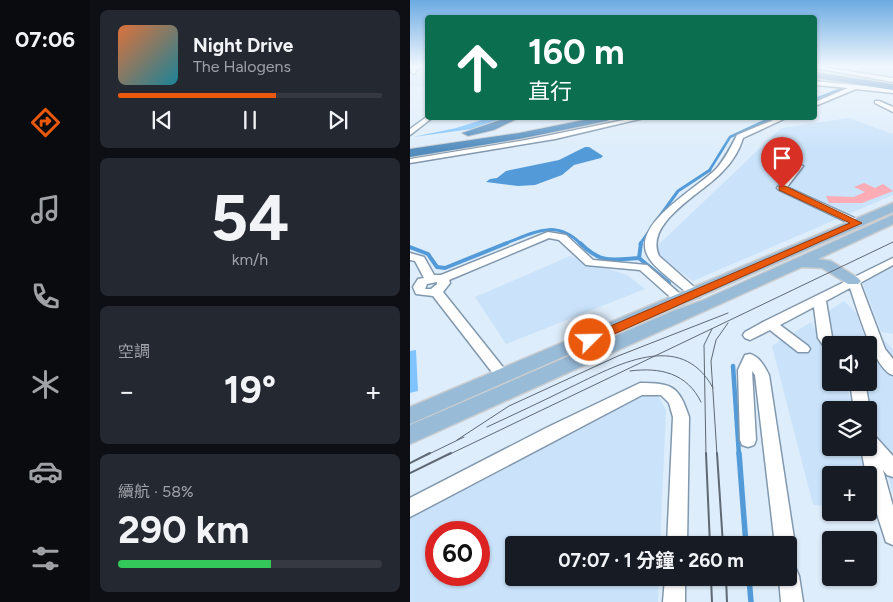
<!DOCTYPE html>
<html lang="zh-TW">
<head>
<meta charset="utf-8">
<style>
	body { margin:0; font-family:Figtree,"Noto Sans TC",sans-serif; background:#242831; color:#f1f3f6; height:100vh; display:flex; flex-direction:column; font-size:19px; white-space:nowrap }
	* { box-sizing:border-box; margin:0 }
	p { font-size:16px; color:#9ea1a6 }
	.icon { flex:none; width:28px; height:28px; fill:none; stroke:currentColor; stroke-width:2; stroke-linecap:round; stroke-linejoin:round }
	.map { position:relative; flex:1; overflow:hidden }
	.sheet { display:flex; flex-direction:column; gap:10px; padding:10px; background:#0d0f14; width:320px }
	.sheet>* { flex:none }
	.top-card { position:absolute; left:15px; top:15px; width:392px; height:105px; border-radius:5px; box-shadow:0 1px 4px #0004; background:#0b6e4f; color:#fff; overflow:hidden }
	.tools { position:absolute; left:412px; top:336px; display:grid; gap:10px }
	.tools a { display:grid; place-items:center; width:55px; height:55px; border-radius:5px; background:#171b24; box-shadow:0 1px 4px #0004; font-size:25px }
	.speed { position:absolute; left:15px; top:521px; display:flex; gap:10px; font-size:25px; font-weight:700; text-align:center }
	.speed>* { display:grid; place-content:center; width:65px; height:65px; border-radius:50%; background:#171b24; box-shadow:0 1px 4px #0004; line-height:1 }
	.speed .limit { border:8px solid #d22; background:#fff; color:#111 }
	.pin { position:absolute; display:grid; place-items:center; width:42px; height:42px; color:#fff; margin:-51px -21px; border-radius:50% 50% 50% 0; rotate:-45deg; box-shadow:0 0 5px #0007 }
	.pin .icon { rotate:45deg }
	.me { position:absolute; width:55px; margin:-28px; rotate:67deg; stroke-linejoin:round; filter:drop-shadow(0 0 4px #0008) }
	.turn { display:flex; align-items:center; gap:18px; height:105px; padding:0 20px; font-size:22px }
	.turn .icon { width:65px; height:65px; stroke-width:2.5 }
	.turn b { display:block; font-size:35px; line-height:42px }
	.big { font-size:38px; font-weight:700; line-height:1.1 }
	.sheet .tile { flex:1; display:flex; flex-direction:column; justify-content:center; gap:8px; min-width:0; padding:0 18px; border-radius:8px; background:#242831 }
	.sheet .dial { align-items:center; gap:0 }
	.dial b { font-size:65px; line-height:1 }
	.song { display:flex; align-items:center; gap:15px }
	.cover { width:60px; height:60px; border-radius:8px; background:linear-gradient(135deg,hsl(20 70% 55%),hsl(190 70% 35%)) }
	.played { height:5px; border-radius:2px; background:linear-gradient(90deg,#ea580c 60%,#363941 60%) }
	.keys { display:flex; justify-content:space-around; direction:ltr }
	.heat { display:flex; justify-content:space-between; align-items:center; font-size:28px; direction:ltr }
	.charge { height:8px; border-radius:4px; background:linear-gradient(90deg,#34c759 58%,#363941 0) }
	.trip { position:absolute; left:95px; top:536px; width:292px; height:50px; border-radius:5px; background:#171b24; box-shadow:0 1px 4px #0004; font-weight:700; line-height:50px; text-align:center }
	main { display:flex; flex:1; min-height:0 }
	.tab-bar { display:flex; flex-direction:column; width:90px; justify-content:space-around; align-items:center; background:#090b0e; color:#9ea1a6 }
	.tab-bar .icon { width:35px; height:35px }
	.tab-bar .current { color:#ea580c }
	.tab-bar b { font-size:22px; color:#f1f3f6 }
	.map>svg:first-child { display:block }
	.built { fill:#cae3fa; fill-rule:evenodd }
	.green { fill:#80c4ff }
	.water { fill:#529bd8 }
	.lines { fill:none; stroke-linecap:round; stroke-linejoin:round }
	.stream-far5 { stroke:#529bd8; stroke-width:2 }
	.stream-far4 { stroke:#529bd8; stroke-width:2.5 }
	.stream-far3 { stroke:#529bd8; stroke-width:3 }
	.stream-far2 { stroke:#529bd8; stroke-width:4 }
	.stream-far1 { stroke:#529bd8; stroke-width:4.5 }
	.stream { stroke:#529bd8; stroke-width:5.5 }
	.building { fill:#fbacb4 }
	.minor-casing { stroke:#8198ae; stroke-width:3 }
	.major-casing { stroke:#cbcdcf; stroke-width:3 }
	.highway-casing { stroke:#cbcdcf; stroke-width:2 }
	.minor { fill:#fff; fill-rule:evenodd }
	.major { fill:#98bbd8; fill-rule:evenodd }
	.highway { fill:#538dbe; fill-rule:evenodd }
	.tram-far1 { stroke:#5e6974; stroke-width:1 }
	.tram { stroke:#5e6974; stroke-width:2 }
	.route { fill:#ea580c; stroke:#983908 }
</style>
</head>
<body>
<main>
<nav class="tab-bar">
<b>07:06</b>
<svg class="icon current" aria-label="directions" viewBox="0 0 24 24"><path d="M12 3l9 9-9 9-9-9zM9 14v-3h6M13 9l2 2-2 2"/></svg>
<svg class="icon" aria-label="music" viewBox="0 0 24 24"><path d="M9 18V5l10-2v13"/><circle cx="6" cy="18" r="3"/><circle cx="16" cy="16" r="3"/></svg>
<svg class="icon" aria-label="phone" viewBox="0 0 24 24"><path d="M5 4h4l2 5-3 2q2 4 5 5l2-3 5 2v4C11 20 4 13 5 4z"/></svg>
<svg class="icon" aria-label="climate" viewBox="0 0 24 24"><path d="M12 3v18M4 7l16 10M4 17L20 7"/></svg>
<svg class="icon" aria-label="car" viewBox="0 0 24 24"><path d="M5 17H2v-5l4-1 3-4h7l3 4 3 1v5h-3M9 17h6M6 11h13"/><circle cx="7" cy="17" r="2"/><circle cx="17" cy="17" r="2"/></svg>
<svg class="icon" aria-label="filters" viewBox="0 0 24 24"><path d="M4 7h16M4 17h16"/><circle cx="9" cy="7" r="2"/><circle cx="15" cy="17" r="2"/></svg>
</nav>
<section class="sheet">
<div class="tile">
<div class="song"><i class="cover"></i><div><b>Night Drive</b><p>The Halogens</p></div></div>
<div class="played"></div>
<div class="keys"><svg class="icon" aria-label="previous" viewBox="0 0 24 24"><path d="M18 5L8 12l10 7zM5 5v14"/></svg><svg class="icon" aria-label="pause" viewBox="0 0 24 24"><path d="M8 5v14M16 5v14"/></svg><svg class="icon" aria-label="next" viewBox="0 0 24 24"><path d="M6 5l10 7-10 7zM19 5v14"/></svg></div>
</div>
<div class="tile dial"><b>54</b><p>km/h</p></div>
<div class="tile"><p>空調</p>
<div class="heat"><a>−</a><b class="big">19°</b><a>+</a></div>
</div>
<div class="tile"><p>續航 · 58%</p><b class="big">290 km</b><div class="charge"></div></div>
</section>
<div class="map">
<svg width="483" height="602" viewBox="0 0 483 602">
	<rect width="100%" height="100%" fill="#deedfb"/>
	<path class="built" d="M446,67H483V78L451,72Z
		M17,72V86L0,87V73Z
		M439,118L483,134V195L283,281L250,257L246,247L371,128Z
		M160,256L217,275L235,289L96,344L65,297Z
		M483,267V334L471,332L452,282Z
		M434,301L483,349V494L455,383L459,382V345H428L423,338L417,312Z
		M401,322L421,355V382L436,383L443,410H421V448H451L458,475H421V506L403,505L362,346Z
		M236,394L249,397L256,410L250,545H104V578H249L248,602H0V515ZM26,532H69V575H26Z"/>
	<path class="green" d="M78,118H99L69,128L3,137L46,128Z
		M6,350L8,391L0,393V351Z"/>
	<path class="water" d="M175,147H179L193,156L191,158L164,165L152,175L125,185L108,186L76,182L80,179L87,178L96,171L149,160Z"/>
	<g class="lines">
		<path class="stream-far5" d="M405,99L433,88"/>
		<path class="stream-far4" d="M299,171L320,137L361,118"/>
		<path class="stream-far3" d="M247,220L268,191L300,170
			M94,244C123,233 145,218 171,244
			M230,244L240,230"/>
		<path class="stream-far2" d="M170,243C191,264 201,260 229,258
			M231,243L229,258L259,283
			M0,247L18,254L27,267L35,268L97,243"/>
		<path class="stream-far1" d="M323,366L329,455"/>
		<path class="stream" d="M329,453L336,545
			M339,578L341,602"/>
	</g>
	<path class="building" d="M454,183L465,188L473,184L483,191L452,203H419L416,196L444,197L455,192L444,187Z"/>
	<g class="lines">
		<g class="minor-casing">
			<path id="minor" d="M4,66H10L4,74L1,72Z
				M405,66L483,78V82L406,68Z
				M405,81L483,89V93L446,89L405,106V102L438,88L405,85Z
				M465,101H469L483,107V112L465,103Z
				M18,116L22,118L0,135V129Z
				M224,118H234L145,139L0,163V159L116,140Z
				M368,118H376L333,138C329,151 322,162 313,171C295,192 233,222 249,256L292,294L290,297H282C271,287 246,270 239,258C217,225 290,187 307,168C316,157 321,147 327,135Z
				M386,164L393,166L377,187L451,221V225H443L369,190L367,188Z
				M138,232L156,235L183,260L237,265L277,300L271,304L267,303L230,270L176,265L149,240L139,238L39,280L40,283L33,292L100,376L98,380L93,381L88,380L23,296L6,294L3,287L8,279L14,278L5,261L0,260V253L14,257L24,275H31ZM27,282V284L21,289H15L17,284Z
				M483,258V265L450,283L475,349L483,359V375C464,370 447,307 440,288L416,301L422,337L427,345H421V351L416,349L408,338L404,307L370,325L398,346L400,349L398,352H388L360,330L340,340L335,338L333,335L335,332L355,321Z
				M340,354C350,357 354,366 359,375L385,545L382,552L379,553V545H365L345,375L342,371L346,440L344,445L338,447L332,445L330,440L328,370L335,355Z
				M440,382H455L460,410L459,412V410H444Z
				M230,383C262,383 269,386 279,417L277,545H257L263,417L259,403L251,395H232L0,517V498L138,427Z
				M459,434L465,436L483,456V477L477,475L473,470L483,506V545L476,542L459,489V475H456L451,448H459Z
				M379,566L386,569L389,576L393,602H371L369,578H379Z
				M255,578H275V602H253Z"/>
		</g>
		<g class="major-casing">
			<path id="major" d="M483,203V212L0,424V407Z
				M483,215V224L408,259L421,261L448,278L451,281L448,284H438L412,268L392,267L0,444V425L263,311L291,301Z"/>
		</g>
		<g class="highway-casing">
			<path id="highway" d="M405,72L483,84V90L405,78Z
				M96,118H109L84,130L58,136L52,133Z
				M184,118H202L197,121L109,139L0,157V149L109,133Z"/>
		</g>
		<use href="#minor" class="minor"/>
		<use href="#major" class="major"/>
		<use href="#highway" class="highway"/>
		<path class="tram-far1" d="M220,371C250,367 277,373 291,402
			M77,427C105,414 133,401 161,387C205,366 271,328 303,388
			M47,440L99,406L208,356L318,313
			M17,455L54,437
			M38,455L483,242
			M296,455L294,345L302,329
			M307,455L301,361L306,340L318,323"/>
		<path class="tram" d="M296,453L300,545
			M307,453L313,545
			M0,463L20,453
			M0,473L41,453
			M301,578L302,602
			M316,578L317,602"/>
	</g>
	<linearGradient id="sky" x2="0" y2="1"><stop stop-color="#6caae2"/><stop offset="0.44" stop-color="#f0f7fd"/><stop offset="1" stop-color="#f0f7fd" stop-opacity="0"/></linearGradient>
	<rect width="483" height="150" fill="url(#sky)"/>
	<path class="route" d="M369,186H375L452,223L184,343H175L173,340L175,337L440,223L369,190Z"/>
</svg>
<div class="tools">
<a><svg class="icon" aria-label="sound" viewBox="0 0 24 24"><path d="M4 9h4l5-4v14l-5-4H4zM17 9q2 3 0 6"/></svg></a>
<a><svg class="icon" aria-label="layers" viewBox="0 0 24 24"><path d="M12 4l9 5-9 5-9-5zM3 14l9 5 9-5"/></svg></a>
<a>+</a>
<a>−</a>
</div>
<div class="speed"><div class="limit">60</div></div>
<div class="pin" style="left:372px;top:188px;background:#d93025"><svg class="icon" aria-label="arrive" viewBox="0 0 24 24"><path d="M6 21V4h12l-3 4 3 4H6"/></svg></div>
<svg class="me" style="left:180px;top:340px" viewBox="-20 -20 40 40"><circle r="17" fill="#ea580c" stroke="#fff" stroke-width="3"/><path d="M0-11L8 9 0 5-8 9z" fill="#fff"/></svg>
<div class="trip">07:07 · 1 分鐘 · 260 m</div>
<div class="top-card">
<div class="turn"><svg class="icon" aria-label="ahead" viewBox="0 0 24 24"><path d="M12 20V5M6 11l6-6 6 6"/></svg><div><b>160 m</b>直行</div></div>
</div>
</div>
</main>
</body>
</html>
